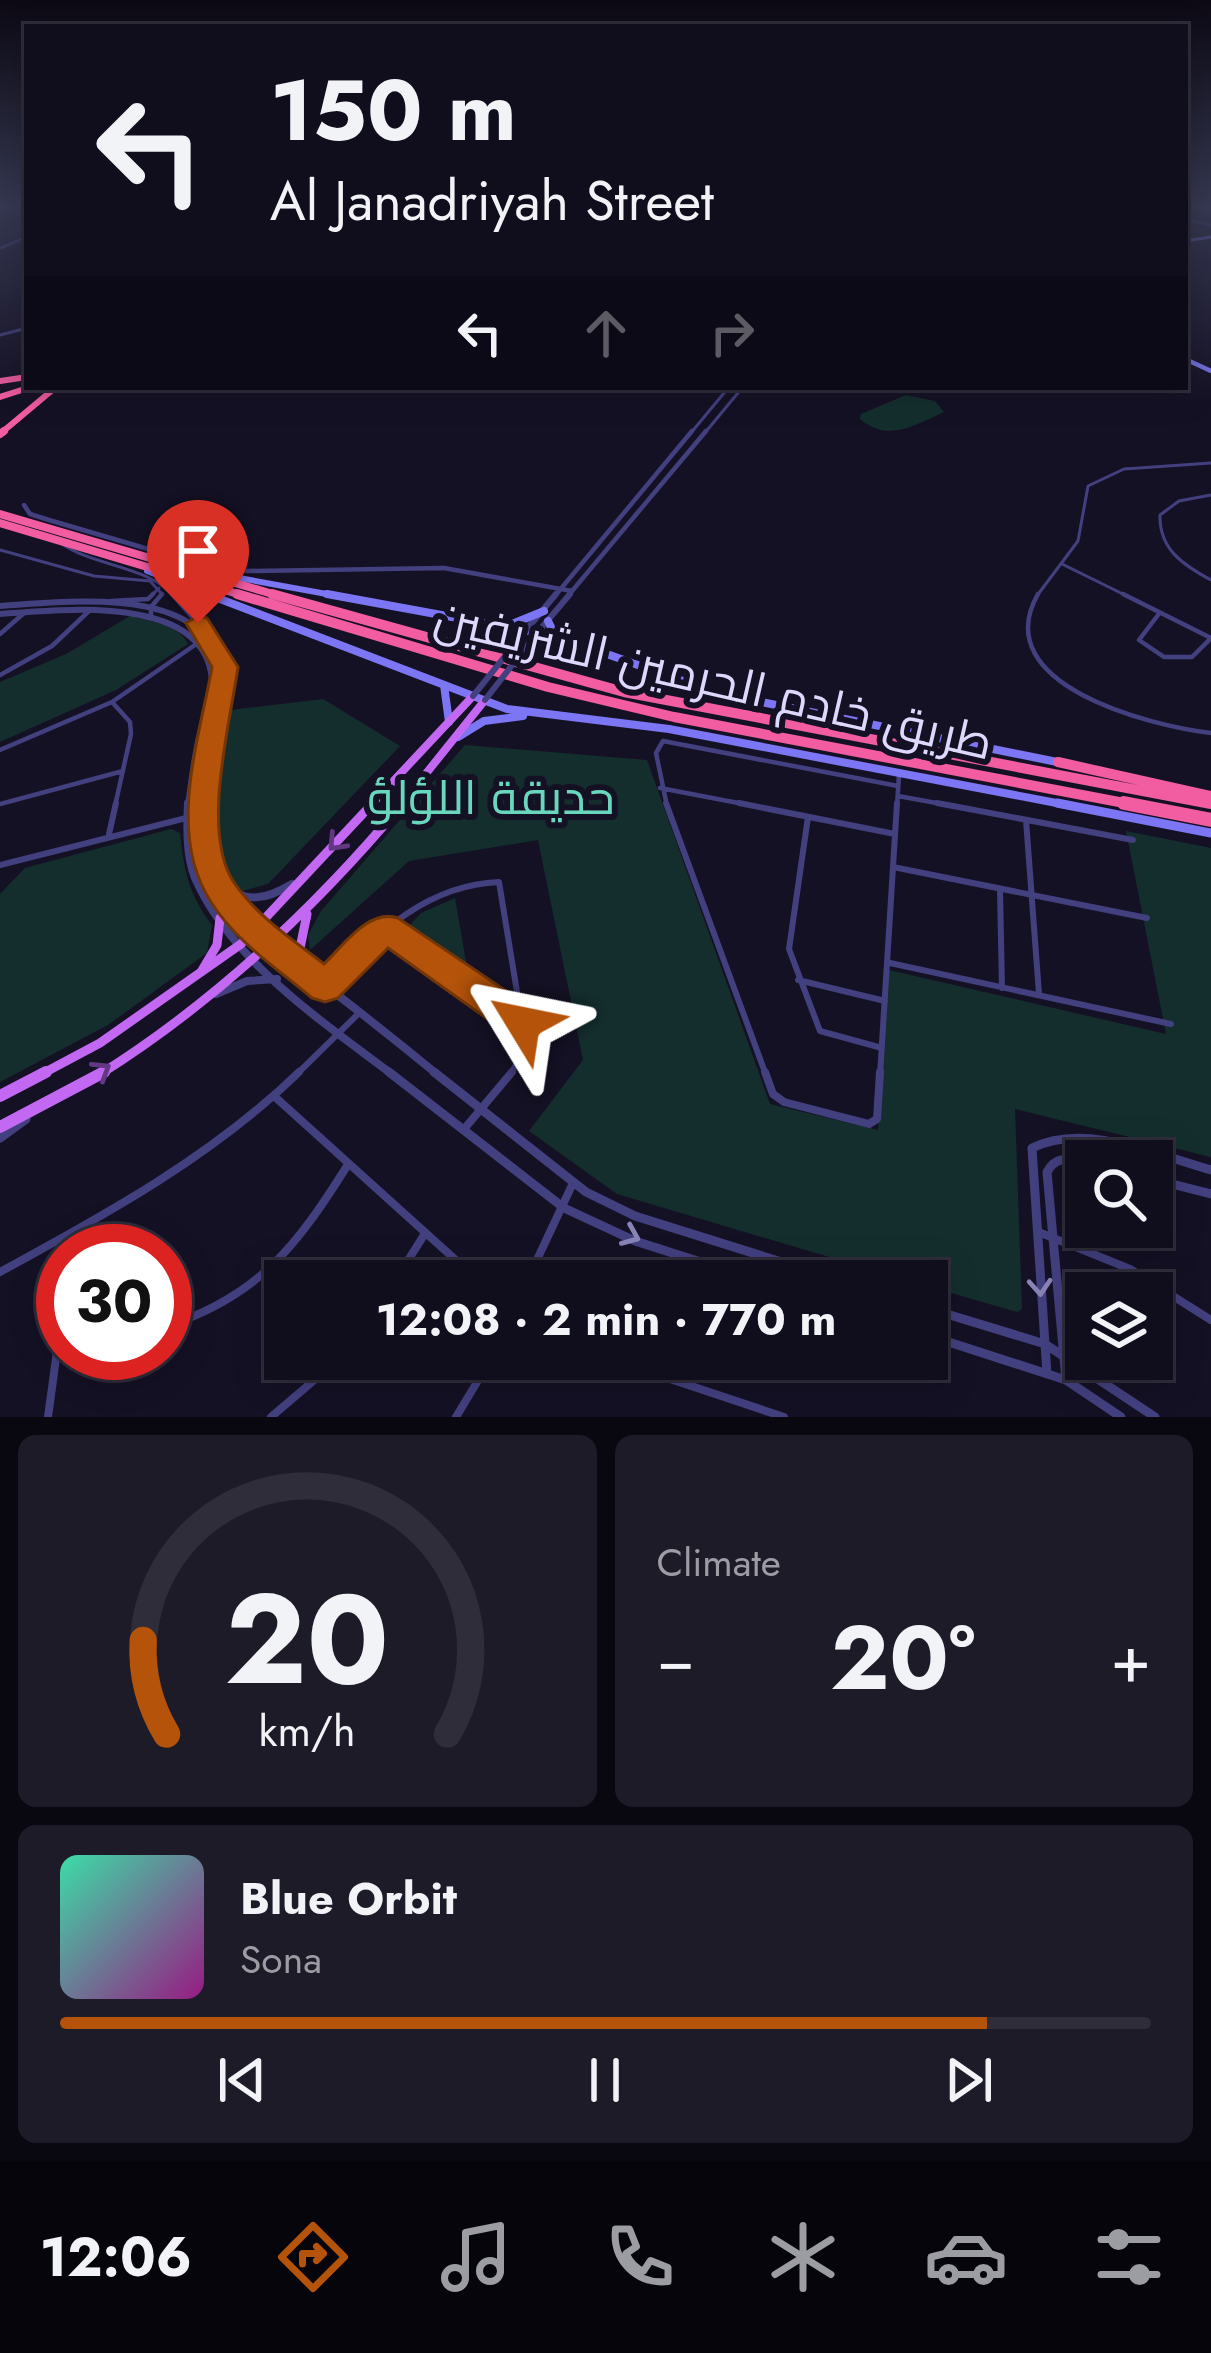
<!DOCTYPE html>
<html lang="en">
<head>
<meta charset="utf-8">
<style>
	body { margin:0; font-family:Jost,Cairo,sans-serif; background:#1e1b29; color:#f1f3f6; height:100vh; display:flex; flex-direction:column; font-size:45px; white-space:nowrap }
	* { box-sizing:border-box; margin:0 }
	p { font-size:39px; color:#9c9ca3 }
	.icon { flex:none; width:66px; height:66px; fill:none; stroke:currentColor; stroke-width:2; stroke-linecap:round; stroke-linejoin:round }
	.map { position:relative; height:1417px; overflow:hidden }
	.details { display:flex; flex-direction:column; gap:18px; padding:18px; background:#09070f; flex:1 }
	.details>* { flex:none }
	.hud { position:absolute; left:24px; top:24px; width:1164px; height:366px; border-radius:0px; box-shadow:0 6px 30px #0003,0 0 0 3px #302d3b; background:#100d1c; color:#f1f3f6; overflow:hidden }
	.fabs { position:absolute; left:1065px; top:1140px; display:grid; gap:24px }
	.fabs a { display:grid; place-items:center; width:108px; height:108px; border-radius:0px; background:#100d1c; box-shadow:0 6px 30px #0003,0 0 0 3px #302d3b; font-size:60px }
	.speed { position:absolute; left:36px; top:1224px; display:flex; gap:24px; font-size:60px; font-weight:700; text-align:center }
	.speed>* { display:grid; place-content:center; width:156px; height:156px; border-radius:50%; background:#100d1c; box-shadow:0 6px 30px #0003,0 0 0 3px #302d3b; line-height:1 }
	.speed .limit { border:18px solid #d22; background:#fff; color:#111 }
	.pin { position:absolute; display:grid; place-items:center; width:102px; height:102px; color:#fff; margin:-123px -51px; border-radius:50% 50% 50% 0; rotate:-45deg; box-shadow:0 0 12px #0007 }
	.pin .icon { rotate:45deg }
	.me { position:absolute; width:132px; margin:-66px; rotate:305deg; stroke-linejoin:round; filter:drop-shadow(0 0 9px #0008) }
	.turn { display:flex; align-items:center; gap:42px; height:252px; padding:0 48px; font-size:54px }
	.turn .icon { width:156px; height:156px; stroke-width:2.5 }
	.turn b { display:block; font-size:84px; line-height:102px }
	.lanes { display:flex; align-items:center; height:114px; padding:0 48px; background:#0003; justify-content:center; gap:60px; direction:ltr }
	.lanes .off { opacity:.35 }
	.big { font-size:90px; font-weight:700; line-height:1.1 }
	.details .widget { flex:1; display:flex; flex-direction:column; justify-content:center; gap:18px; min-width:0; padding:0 42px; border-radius:18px; background:#1e1b29 }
	.details .dial { align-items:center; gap:0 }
	.dial svg { height:312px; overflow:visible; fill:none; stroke:#302d3b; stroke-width:7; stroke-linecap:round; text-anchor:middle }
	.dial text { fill:#f1f3f6; stroke:none }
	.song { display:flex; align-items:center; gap:36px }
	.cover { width:144px; height:144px; border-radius:18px; background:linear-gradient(135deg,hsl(160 70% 55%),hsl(310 70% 35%)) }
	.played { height:12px; border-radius:6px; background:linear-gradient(90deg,#b45309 85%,#302d3b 85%) }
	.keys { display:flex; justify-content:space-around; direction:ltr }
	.heat { display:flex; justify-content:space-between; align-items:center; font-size:66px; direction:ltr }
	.details .tiles { flex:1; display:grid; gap:18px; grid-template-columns:1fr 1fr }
	.widget:last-child { grid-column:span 2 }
	.trip { position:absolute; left:264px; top:1260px; width:684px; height:120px; border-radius:0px; background:#100d1c; box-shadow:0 6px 30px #0003,0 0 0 3px #302d3b; font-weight:700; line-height:120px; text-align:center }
	.tab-bar { display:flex; height:192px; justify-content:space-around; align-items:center; background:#06050b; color:#9c9ca3 }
	.tab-bar .icon { width:84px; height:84px }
	.tab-bar .current { color:#b45309 }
	.tab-bar b { font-size:54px; color:#f1f3f6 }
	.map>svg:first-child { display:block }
	.green { fill:#142e2e }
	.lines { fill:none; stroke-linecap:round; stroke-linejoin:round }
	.minor-far3 { stroke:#434080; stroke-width:3 }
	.minor-far2 { stroke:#434080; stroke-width:4.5 }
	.minor-far1 { stroke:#434080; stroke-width:6 }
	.minor { stroke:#434080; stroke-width:8 }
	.tertiary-far4 { stroke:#434080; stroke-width:3 }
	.tertiary-far3 { stroke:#434080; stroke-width:4.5 }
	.tertiary-far2 { stroke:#434080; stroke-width:6 }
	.tertiary-far1 { stroke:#434080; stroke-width:8 }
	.tertiary { stroke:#434080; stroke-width:9 }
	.secondary-far4 { stroke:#7c76f4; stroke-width:3 }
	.secondary-far3 { stroke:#7c76f4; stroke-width:4.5 }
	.secondary-far2 { stroke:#7c76f4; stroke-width:6 }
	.secondary-far1 { stroke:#7c76f4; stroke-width:8 }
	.secondary { stroke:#7c76f4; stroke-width:9 }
	.primary-far2 { stroke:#c268f3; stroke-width:8 }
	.primary-far1 { stroke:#c268f3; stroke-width:9 }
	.primary { stroke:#c268f3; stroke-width:12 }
	.motorway-far3 { stroke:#f25ca1; stroke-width:6 }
	.motorway-far2 { stroke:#f25ca1; stroke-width:8 }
	.motorway-far1 { stroke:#f25ca1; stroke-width:10 }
	.motorway { stroke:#f25ca1; stroke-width:14 }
	.tertiary-bridge { stroke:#434080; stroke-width:6 }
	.oneway { stroke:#633882 }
	.oneway2 { stroke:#8884b8 }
	.route { fill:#b45309; stroke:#753606; stroke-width:3 }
	.labels { text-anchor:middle; stroke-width:12; stroke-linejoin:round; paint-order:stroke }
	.street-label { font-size:48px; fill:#ddd8fc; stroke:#151125 }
	.park-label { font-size:48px; fill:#69d7bd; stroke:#151125 }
</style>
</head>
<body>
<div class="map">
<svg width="1211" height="1417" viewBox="0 0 1211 1417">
	<rect width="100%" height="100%" fill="#151125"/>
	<path class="green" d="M906,395L935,401L944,412C915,425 888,443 860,419L861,414Z
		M130,616C150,621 179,625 188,644L116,690L0,742V682L66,654Z
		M323,699L400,746L268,884L239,892C193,847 221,765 230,710Z
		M465,745L647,760L770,1104L878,1130L889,970L1166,1034L1126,831L1211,848V1157L1015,1109L1022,1309L1017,1312L927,1286V1281H910L617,1194L529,1131L583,1060L538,840L409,861L310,950L308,935L321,911Z
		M171,829L180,833C184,871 189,895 212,925L207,953L108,1025L0,1082V894L25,868Z
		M455,898L467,968L409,926L421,913Z"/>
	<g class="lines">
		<path class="minor-far3" d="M1185,219L1211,225
			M1211,495L1179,501L1160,515C1159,549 1183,565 1211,580
			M62,544C96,567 149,566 175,597
			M0,550L94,576L150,581L162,594L159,597
			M1062,564L1129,597
			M150,597L159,588
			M1036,597L1078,541L1088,486L1124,469L1211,463"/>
		<path class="minor-far2" d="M172,594L205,632
			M1038,594C986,685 1151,726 1211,733
			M1123,594L1211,638
			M111,601L148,599L153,594
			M1158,615L1139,640L1164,657H1192L1211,638
			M151,616V607L162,594
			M0,634L24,613
			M0,675L52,646L89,611
			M112,702L130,722L131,734L115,806
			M0,750L112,702L208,636
			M660,788L754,806
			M898,796L953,806
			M0,804L123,771
			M667,806L656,753L663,741L898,786
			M897,806L899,775"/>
		<path class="minor-far1" d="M666,803L766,1075
			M739,803L895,834
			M937,803L1133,840
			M808,817L789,949L820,1031L882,1048
			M1026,820L1039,994
			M109,834L116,803
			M0,865L202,814
			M893,867L1147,918
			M1000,891L1002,988
			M385,928L523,1023
			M890,963L1171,1024
			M798,980L885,1001
			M325,986C376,936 424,885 499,882L526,1047L510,1075
			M296,1075L358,1014
			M880,1075L897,803"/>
		<path class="minor" d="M765,1072L773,1094L784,1102L869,1124L877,1119L880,1072
			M274,1096L479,1281
			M465,1128L512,1072
			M1041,1233L1130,1269L1211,1320
			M69,1251L70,1236
			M0,1272C105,1215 213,1156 299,1072
			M395,1281L424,1235
			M527,1281L573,1183
			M165,1327C259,1296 296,1247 347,1166
			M58,1357L72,1353
			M610,1359L784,1417
			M48,1417L63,1307
			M271,1417L339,1359
			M456,1417L491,1359"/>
		<path class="tertiary-far4" d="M0,207L15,205
			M0,248L27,237
			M0,335L27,328
			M690,434L729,387
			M704,434L742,388"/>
		<path class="tertiary-far3" d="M24,505L30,514L49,520L179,558L247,571L444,568L572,591
			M554,597L692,431
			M567,597L706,431"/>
		<path class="tertiary-far2" d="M0,606C69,602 212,582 224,678C228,711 209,771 203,806
			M0,614C59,610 215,591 212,688C211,702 203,719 200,733C194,757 191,782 188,806
			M527,629L556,594
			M538,632L570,594"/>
		<path class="tertiary-far1" d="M188,803C187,828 186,855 195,878C231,961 323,1022 393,1075
			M204,803C189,891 277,947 335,993C370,1020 404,1047 438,1075
			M220,883C245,904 266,900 292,884
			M216,994L247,981L277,979"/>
		<path class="tertiary" d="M389,1072L564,1208L635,1241L760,1281
			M434,1072L586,1192L635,1216L842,1281
			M0,1138L26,1119
			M1152,1179L1211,1194
			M927,1308L1045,1344L1155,1417
			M927,1335L1066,1380L1121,1417
			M1047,1374L1032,1148C1086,1122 1157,1155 1211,1170
			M1066,1380L1047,1172C1056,1155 1069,1159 1086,1163"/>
		<path class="secondary-far4" d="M1185,241L1211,237"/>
		<path class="secondary-far3" d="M1185,359L1211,371"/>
		<path class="secondary-far2" d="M147,571L215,597
			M212,573L343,597"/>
		<path class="secondary-far1" d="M207,594L507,709L669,729L1072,806
			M327,594L556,636L717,693L1062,763
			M548,621L555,635
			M512,624L544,611
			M444,685L449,722
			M458,737L484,721L523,716"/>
		<path class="secondary" d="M1057,803L1211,833"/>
		<path class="primary-far2" d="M370,806L473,696
			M400,806L485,700"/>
		<path class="primary-far1" d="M307,914L299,953L309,974
			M201,972L217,945L220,918
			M40,1075L100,1043L241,944L373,803
			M99,1075C215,1002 315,908 403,803"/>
		<path class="primary" d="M0,1096L46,1072
			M0,1127L104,1072"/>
		<path class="motorway-far3" d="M0,381L27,377
			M0,397L31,387
			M0,434L56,387"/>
		<path class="motorway-far2" d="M0,434L4,431
			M0,514L283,597
			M0,523L248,597"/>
		<path class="motorway-far1" d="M237,594L548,687L674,717L1140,806
			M272,594L624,692L1211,804
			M1058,762L1211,796"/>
		<path class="motorway" d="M1124,803L1211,820"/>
		<path class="tertiary-bridge" d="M473,696L527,629
			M485,700L538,632"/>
	</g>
	<defs><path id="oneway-chevron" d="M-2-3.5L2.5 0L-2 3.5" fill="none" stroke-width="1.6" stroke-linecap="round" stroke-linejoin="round" transform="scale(3)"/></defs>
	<g class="oneway">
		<use href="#oneway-chevron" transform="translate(336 843) rotate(133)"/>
		<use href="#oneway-chevron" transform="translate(102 1070) rotate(-32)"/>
	</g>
	<g class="oneway2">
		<use href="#oneway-chevron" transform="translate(631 1236) rotate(23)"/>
		<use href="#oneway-chevron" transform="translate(1040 1287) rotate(86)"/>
	</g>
	<linearGradient id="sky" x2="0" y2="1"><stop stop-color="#0c0914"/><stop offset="0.51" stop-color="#353851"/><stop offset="1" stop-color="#353851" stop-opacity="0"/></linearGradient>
	<rect width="1211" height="404" fill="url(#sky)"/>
	<path class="route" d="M198,616L207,618L238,667C230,724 200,835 235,884C257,916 293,940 324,964C343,946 369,908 398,918L536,1011L542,1023L536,1035L523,1040L510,1035L388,948L338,998L325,1002L312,998C278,969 235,941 211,902C166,833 199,741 212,667L186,623Z"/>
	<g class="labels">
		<g class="street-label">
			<text transform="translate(714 679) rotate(13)" y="17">طريق خادم الحرمين الشريفين</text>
		</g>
		<g class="park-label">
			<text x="491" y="814">حديقة اللؤلؤ</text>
		</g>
	</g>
</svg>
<div class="fabs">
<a><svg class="icon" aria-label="search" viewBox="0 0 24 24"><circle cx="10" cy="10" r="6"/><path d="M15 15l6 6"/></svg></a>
<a><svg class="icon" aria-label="layers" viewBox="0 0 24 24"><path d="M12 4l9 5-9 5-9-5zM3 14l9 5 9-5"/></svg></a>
</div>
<div class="speed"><div class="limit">30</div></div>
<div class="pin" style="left:198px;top:623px;background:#d93025"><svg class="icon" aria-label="arrive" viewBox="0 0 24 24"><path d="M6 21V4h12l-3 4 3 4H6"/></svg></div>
<svg class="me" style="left:523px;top:1023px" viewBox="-20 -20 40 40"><path d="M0-17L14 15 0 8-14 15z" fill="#b45309" stroke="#fff" stroke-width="4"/></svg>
<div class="trip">12:08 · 2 min · 770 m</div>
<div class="hud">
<div class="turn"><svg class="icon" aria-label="left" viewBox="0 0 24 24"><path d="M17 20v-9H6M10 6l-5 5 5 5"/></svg><div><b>150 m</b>Al Janadriyah Street</div></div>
<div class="lanes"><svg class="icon" aria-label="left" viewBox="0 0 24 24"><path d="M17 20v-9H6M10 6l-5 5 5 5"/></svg><svg class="icon off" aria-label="ahead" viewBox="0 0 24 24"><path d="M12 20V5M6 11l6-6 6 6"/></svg><svg class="icon off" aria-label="right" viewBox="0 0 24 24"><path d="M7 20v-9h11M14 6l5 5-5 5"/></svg></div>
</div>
</div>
<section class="details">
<div class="tiles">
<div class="widget dial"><svg viewBox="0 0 100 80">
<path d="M14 69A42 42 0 1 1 86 69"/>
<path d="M14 69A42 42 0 0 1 8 45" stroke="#b45309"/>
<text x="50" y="56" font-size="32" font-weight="700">20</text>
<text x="50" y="72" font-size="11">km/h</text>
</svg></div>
<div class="widget"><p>Climate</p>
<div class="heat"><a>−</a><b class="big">20°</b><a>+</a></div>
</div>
<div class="widget">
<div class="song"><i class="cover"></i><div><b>Blue Orbit</b><p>Sona</p></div></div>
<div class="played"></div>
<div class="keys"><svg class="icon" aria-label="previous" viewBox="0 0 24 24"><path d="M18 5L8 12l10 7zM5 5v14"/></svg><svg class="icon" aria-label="pause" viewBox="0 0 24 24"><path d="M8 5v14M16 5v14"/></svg><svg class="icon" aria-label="next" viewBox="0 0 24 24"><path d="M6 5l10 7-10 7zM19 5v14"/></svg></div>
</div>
</div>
</section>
<nav class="tab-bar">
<b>12:06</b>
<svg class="icon current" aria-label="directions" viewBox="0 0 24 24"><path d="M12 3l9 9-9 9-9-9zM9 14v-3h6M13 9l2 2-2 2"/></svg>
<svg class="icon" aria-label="music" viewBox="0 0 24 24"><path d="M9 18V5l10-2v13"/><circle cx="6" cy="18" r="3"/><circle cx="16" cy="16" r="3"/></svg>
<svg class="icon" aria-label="phone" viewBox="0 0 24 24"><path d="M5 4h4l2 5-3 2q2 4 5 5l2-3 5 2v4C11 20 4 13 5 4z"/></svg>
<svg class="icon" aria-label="climate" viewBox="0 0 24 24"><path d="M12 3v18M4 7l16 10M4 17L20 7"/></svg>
<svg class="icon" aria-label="car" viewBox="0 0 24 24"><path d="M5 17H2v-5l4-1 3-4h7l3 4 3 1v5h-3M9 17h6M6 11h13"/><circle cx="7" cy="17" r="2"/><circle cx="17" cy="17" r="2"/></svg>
<svg class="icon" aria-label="filters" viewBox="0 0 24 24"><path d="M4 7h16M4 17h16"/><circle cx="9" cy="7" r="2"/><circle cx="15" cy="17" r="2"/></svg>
</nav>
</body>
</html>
